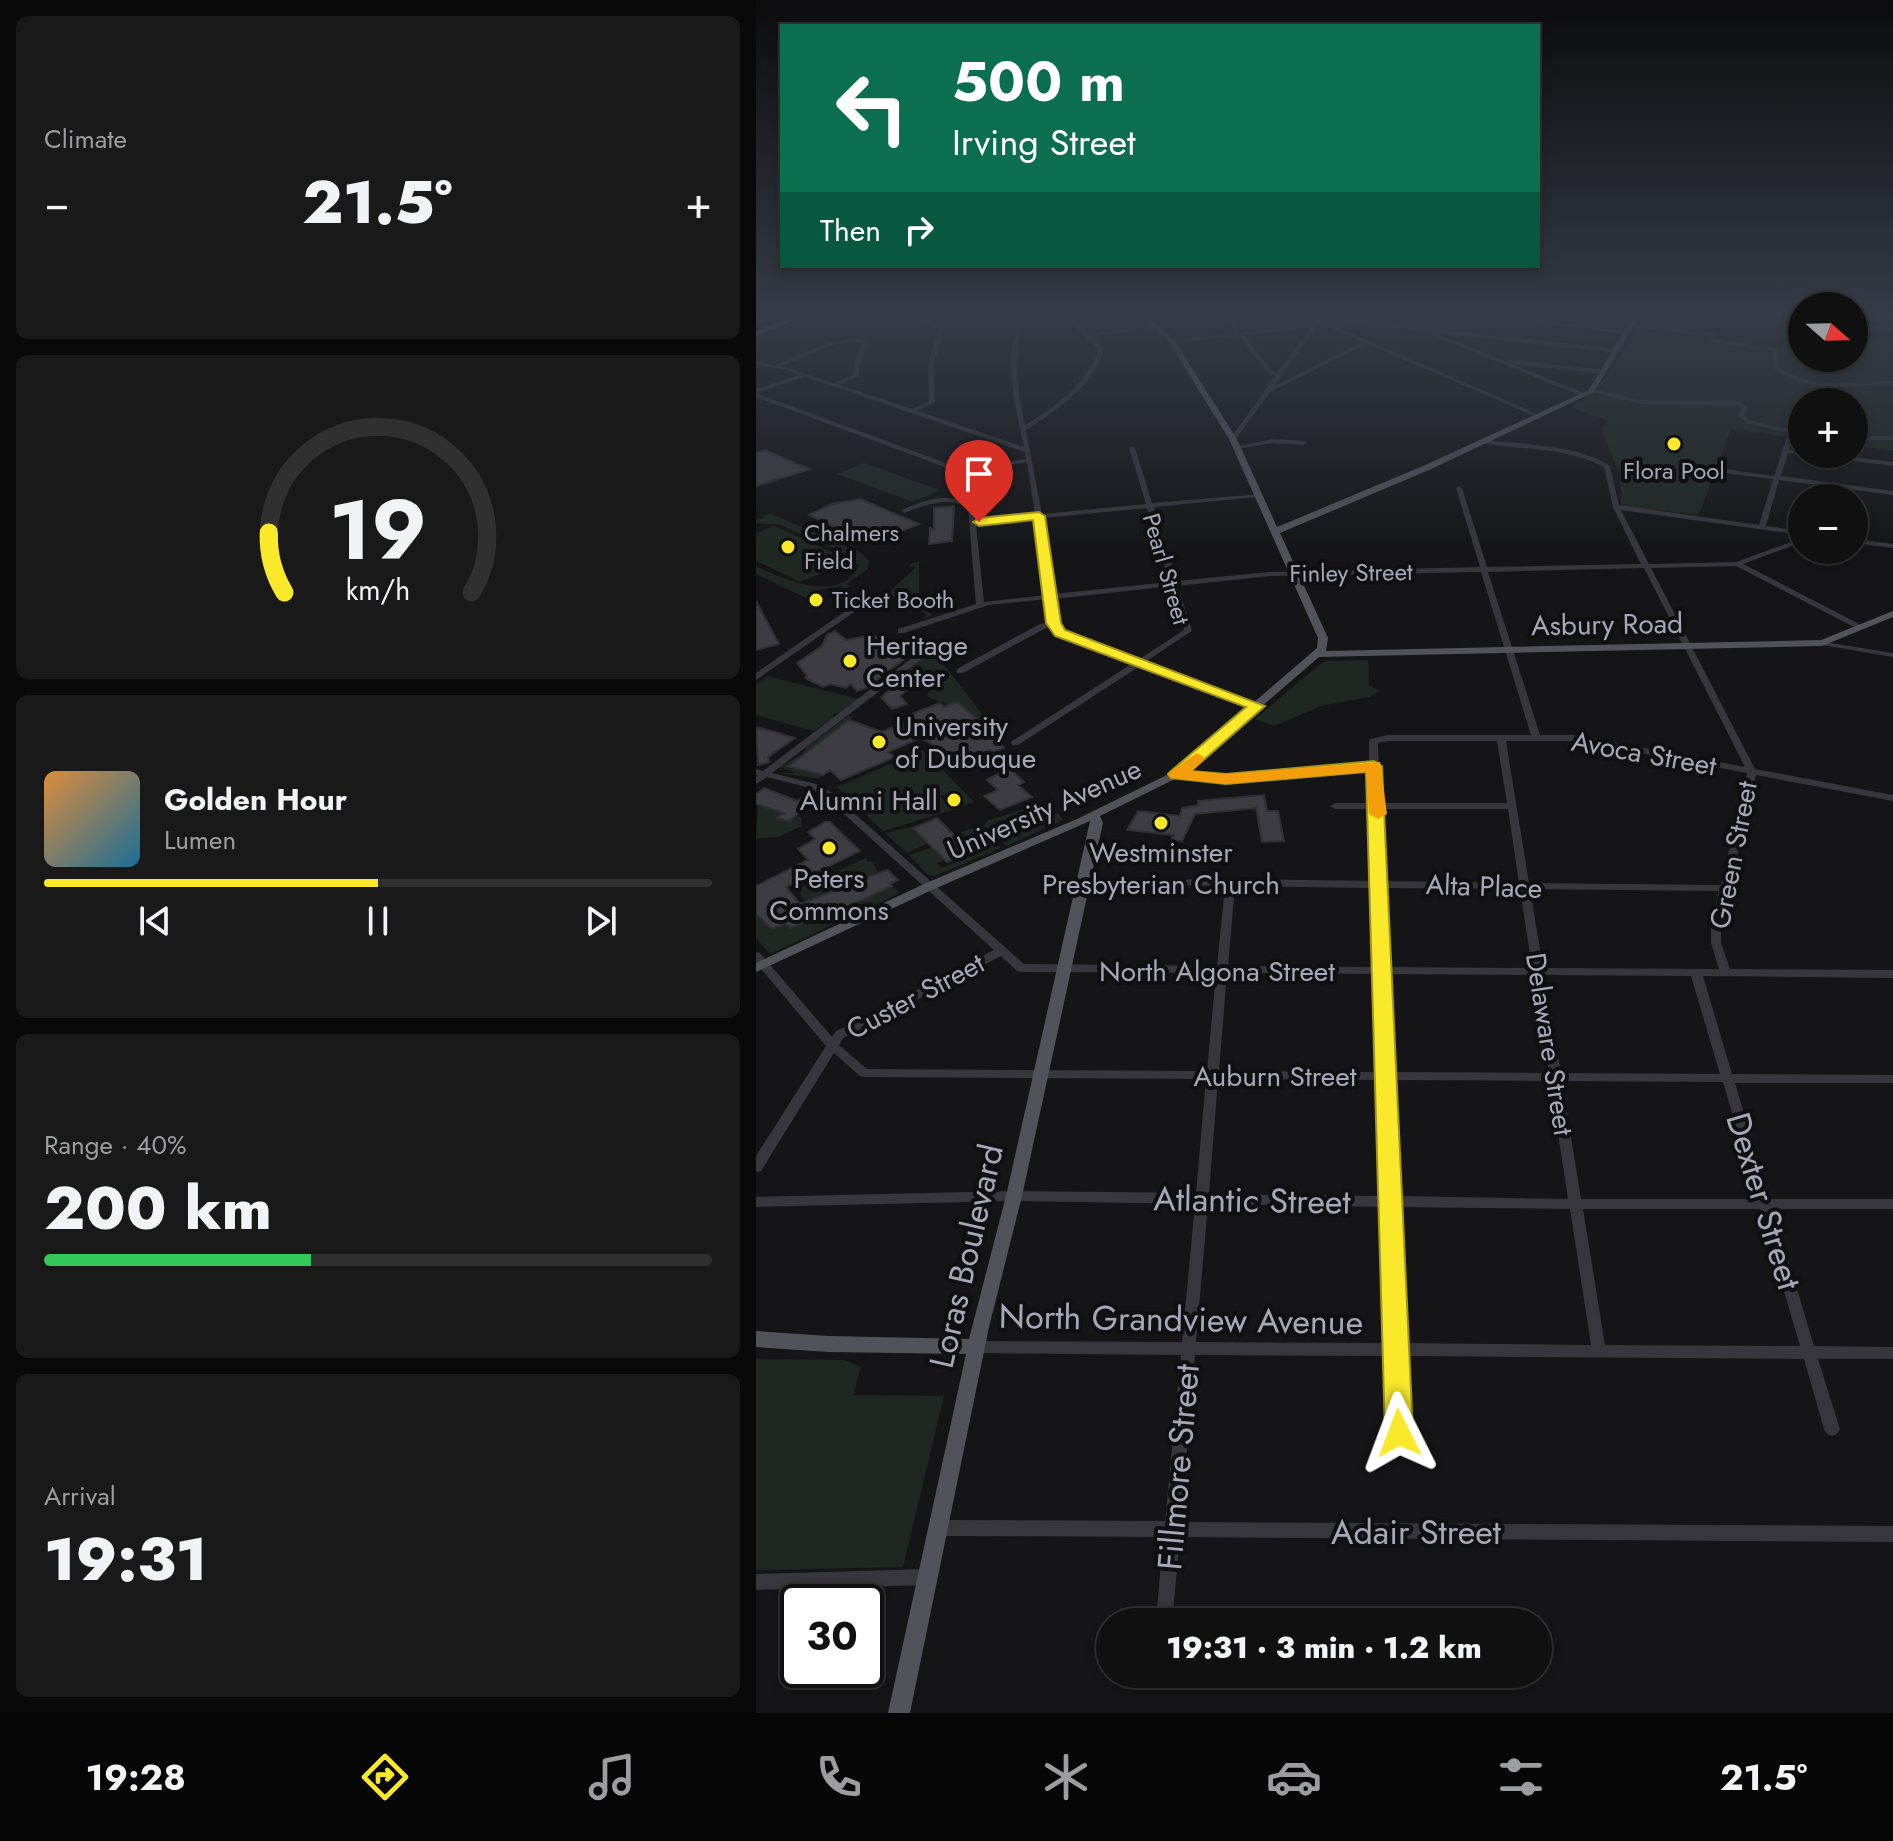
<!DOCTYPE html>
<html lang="en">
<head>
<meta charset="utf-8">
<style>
	body { margin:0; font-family:Jost,sans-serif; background:#19191a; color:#f1f3f6; height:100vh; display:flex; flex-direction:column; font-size:30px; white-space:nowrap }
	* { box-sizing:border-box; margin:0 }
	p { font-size:26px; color:#9c9d9f }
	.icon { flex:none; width:44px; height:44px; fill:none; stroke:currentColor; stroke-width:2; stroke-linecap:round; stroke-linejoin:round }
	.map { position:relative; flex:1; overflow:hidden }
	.side { display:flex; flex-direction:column; gap:16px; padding:16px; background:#090909; width:756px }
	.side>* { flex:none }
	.top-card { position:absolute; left:24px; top:24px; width:760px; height:244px; border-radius:0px; box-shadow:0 4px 12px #0003,0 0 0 2px #303031; background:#0b6e4f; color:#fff; overflow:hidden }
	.needle { width:52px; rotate:110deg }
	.controls { position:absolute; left:1032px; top:292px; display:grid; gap:16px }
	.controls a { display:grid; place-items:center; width:80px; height:80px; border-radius:50%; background:#101011; box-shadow:0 4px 12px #0003,0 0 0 2px #303031; font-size:40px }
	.speed { position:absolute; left:24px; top:1584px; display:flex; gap:16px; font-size:40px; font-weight:700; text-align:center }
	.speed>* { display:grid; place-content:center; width:104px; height:104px; border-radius:50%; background:#101011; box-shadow:0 4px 12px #0003,0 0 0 2px #303031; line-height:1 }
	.speed .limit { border:4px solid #111; border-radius:12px; background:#fff; color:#111 }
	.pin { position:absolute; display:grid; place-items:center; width:68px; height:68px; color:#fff; margin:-82px -34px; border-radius:50% 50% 50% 0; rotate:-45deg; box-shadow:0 0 8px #0007 }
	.pin .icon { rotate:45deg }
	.me { position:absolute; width:88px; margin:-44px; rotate:357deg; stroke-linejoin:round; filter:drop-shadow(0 0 6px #0008) }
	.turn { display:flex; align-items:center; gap:28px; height:168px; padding:0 40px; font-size:36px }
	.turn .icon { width:104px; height:104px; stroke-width:2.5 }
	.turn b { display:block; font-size:56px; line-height:68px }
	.then { display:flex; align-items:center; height:76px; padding:0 40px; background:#0003; gap:16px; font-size:30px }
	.big { font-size:60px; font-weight:800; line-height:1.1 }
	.side .widget { flex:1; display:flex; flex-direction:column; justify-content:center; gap:12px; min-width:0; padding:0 28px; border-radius:12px; background:#19191a }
	.side .dial { align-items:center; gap:0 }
	.dial svg { height:208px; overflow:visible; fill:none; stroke:#303031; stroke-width:7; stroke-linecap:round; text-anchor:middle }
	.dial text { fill:#f1f3f6; stroke:none }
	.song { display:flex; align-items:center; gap:24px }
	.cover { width:96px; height:96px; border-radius:12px; background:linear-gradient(135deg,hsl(30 70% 55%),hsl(200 70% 35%)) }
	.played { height:8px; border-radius:4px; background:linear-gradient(90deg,#fae82a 50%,#303031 50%) }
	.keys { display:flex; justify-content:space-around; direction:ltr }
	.heat { display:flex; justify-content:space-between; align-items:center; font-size:44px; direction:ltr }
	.charge { height:12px; border-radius:6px; background:linear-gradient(90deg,#34c759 40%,#303031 0) }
	.trip { position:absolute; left:340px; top:1608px; width:456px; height:80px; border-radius:40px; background:#101011; box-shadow:0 4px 12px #0003,0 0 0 2px #303031; font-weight:800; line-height:80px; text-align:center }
	.tabs { display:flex; height:128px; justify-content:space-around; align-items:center; background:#060607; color:#9c9d9f }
	.tabs .icon { width:56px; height:56px }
	.tabs .current { color:#fae82a }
	.tabs b { font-size:36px; color:#f1f3f6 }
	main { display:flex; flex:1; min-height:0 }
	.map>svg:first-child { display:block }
	.green { fill:#1f2722 }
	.building { fill:#3d3c42; stroke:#302f33; stroke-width:2 }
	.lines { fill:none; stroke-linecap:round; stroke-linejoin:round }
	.minor { fill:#36363c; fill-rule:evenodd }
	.major { fill:#52525b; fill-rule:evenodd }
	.highway { fill:#62626d; fill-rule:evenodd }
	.route { fill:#fae82a; stroke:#a2971b; stroke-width:2 }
	.slow { fill:#f59e0b }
	.poi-dot { fill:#fae82a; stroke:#101012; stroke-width:3 }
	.labels { text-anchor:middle; stroke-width:8; stroke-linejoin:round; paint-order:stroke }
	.far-poi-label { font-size:24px; fill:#a6a7b8; stroke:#101012; text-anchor:start }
	.far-street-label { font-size:24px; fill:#a6a7b8; stroke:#101012 }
	.street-label { font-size:28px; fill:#a6a7b8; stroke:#101012 }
	.poi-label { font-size:28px; fill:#a6a7b8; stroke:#101012; text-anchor:start }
	.near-street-label { font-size:34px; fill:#a6a7b8; stroke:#101012 }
</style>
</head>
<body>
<main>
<section class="side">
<div class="widget"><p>Climate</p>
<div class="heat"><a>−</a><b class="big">21.5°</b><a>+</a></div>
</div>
<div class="widget dial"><svg viewBox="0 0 100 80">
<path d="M14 69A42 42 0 1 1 86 69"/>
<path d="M14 69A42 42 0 0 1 8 46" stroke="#fae82a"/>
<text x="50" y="56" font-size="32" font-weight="700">19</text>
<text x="50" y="72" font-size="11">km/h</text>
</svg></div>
<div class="widget">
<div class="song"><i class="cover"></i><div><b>Golden Hour</b><p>Lumen</p></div></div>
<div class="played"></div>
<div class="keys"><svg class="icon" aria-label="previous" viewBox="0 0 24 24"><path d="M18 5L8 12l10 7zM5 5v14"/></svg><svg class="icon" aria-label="pause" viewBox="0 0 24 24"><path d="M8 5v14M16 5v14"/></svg><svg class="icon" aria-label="next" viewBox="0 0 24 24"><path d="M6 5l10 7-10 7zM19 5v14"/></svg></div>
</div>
<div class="widget"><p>Range · 40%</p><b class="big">200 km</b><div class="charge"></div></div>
<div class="widget"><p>Arrival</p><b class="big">19:31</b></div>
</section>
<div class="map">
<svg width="1137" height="1713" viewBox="0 0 1137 1713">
	<rect width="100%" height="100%" fill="#151517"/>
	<path class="green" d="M881,329L1034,348L1040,332H1046V358H1098V338L1137,342V451L1098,446V402H1046V439L975,429L943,515L865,506L864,474L845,430L852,421L814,407C847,391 862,360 881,329Z
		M108,463L184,490L157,502L81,474Z
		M14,513L105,553L113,560L112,569L91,584L94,586L88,590L84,588L87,586L55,591L63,596L54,600L0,574V566C27,579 83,605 103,566L96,557L25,525L0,523V519L8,518L6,516Z
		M18,526L96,561L44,582L0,561V533Z
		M169,560L163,562V604H170V610L177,616L168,619L171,614L131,594L160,567L154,566L156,563Z
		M176,656L185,661L231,720L225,722L201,702L192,705C185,700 178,701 171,696L175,684L147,676L152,672L145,674L163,660Z
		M612,660L613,685L624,691L613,697L565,706L518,726L499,719L563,665L570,661Z
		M11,676L103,699L84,713H78L76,719L58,731L0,715V684Z
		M92,716H98L34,765L67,775L63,779L24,773H40L23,767L46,754L52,745Z
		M166,750L172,755L168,757H174L218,802L207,806L209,803L194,792L184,796L196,809L203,808L127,831L81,787Z
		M2,805L28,813L22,818L33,821L40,816L45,817L46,826L22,837L0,838Z
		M268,809L303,814L307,820L250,846L228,825L233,820Z
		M170,823L172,843L151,853L129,833Z
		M219,827L245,848L179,876L172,875L153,855L177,847L189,860L181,863L186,868L225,851L221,846L215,848L198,835Z
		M110,858L112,862L116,861L122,872L101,879L97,871L74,880L85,888L57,901L46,898L43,888Z
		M136,886L144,893L14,954L0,938V916L3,915L16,929L30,923L35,928L67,914L70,916Z
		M0,1359L88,1360L105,1367L97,1395L188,1396L147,1567L0,1570Z"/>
	<path class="building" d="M9,450L41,464L54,469L0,486V453Z
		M104,499L163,524L117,543L96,535L90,537L82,534L77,532L76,526L53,515L76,504Z
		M198,506L196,541L173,544L174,528L178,530V508Z
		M0,601L23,644L0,650Z
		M79,631L90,640L117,635L151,657L110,688L101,691L95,684L90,688L74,684L67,687L49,678L51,676L41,663L66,646L71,635Z
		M145,681L158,684L144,696L151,704L136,709L125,697Z
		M201,702L240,736L248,748L238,752L233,750L200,767L173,742L164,738L132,752L139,757L85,780L74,770L67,775L33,766L93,720L126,732L156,719L153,715L184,703L188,707Z
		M0,727L19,732L39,738L12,757L13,762L2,765Z
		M253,768L268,782L262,785L276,797L244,810L228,796L242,790L231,780Z
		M8,788L41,801L45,798L57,802L33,821L21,818L28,813L0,804V794Z
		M508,795L511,811H522L528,841L506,842L500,808L439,814L426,841L415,840L418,835L371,830L382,811L424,816L426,808L443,805L442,801Z
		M181,818L202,839L216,852L191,862L157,828Z
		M69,822H74L104,851L30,887L44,904L85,888L77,882L93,873H98L102,880L132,870L142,880L134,884L136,886L70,917L67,914L35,928L30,923L16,929L0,914V886L52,860L42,849L59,839L52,832Z"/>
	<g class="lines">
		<path class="minor" d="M115,313L159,315L188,328L178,364L179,402L161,411L268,447C259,406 248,365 262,323L267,324C258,361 261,389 269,425C295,410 336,380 342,349L305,313H310L333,334L404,324L405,325L402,327L336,337L348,349C341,382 298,413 270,430L286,514L390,504L373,448L376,446L379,448L396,503L504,494L505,495L502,497L398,507L421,581L513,572L724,567L700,488L703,486L706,488L731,567L885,564L857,507L848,467C810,447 765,450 724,443L723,442L726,440C763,444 824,445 854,466L863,505L1003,525L1017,479L960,472L957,470L960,468L1018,476L1031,437L1036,438L1033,450L1046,451V454H1048L1032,453L1025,476L1137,491V495L1023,480L1010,526L1046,531V535L865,510L893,564L980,562L1046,538V542L987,564L1109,627L1105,629H1102L980,566L895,568L999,769L1137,795V801L1000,775L965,926V943L974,969L1137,970V978L947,976L976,1074L1137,1075V1083H979L1014,1199H1137V1209H1017L1058,1346L1137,1347V1359H1062L1084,1429L1081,1434L1076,1436L1071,1434L1068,1429L1048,1359L647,1356L651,1433L648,1438L643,1440L638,1438L635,1433L633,1356L439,1355L425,1522L1137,1526V1542L424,1537L416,1622H400L407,1537L183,1536L177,1534L175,1528L177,1522L183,1520L409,1521L425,1355L220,1353L215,1352L213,1347L215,1342L220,1341L426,1342L439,1204L258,1201L0,1207V1197L258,1191L440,1193L450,1079L108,1077L104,1076L78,1053L5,1171L0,1172V1156L70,1046L0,963V952L4,953L76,1037L79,1032L238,950L67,795L54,788L11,777L0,784V777L2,775H0V769L7,771L157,657L176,647H182V651L163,661L16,773L60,784L73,791L268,964L461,966L469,886L392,885L388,884L387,882L388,880L474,879L617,881L615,809H579L574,806L579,803H615L613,769L470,782L421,777L418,776L416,774L418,772L470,776L613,764V741L614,739L632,735H775L725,572L513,576L422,586L436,631L389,662L504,704L505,706L504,708H498L384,666L262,745H256L255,743L256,741L377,663L305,637L296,626L288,629L207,673H201V669L282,625L293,622L290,599L233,605L148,633H142V629L220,604L212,507C189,496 170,505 148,513L146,512V510C170,499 192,492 217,505L220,521L279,515L271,462L205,473L0,397V393L206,469L270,459L269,452L49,377L0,393V389L43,375L31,370L0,365V361L18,365L77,341L105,338L112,344L104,363L103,376L84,385L156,409L173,401L172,364L182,329L158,319L113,316ZM104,342L106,344L98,363L97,375L78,383L25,366L80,344ZM391,508L413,582L297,594L287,518ZM280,519L290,595L228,602L220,525ZM888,568L989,767L821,735H784L732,572ZM415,586L428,630L382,660L311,633L301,623L298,599ZM632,741H741L751,803H624L622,743ZM750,741H821L991,773L965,885L773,883ZM624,809H752L763,883L627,881ZM479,886L617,888L620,967L472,966ZM628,888L764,889L776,968L631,967ZM774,889L963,891L955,926V943L963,969L787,968ZM245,956L261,971L265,972L460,973L451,1071L111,1069L83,1045L87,1038ZM471,973L620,974L623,1072L463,1071ZM631,974L777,975L793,1073L635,1072ZM789,975L935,976L964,1074L805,1073ZM462,1079L624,1080L628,1196L453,1194ZM636,1080L794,1081L812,1199L641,1196ZM806,1081L967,1082L1001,1199H825ZM452,1204L628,1207L632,1343L440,1342ZM641,1207L814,1209L835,1345L647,1343ZM827,1209H1004L1044,1346L849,1345Z
			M465,313H470L485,332L549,326L534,313H540L554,325L564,315L860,349L863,351L860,353L565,320L786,416L781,417L611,344L514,392L479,440L477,441L474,439L520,375L513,374L483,336L416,343L413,341L416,339L480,333ZM563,323L606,342L518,386ZM553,329L522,372H517L488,335Z
			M707,313H726L874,332L871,334Z
			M979,313H1000L1046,318V322Z
			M874,324L959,333L962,335L959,337L872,327V325Z
			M1098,324L1137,328V332L1098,328Z
			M677,332L751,362L754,360L848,370L851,372L848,374L756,364L830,394L831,395L828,397L675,335L674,334Z
			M952,338L1021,349L1023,367C1056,391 1099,381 1137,381V385C1097,384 1053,394 1018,369L1016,351L950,341L949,340Z
			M836,389L884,400L982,401L991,406L989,416L995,421L1046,432V436L991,423L983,417L985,407L981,405L884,404L834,392L833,391Z
			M1098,436H1137V440H1098Z
			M517,439L548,441L551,443L548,445L517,443L481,449L478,447Z
			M1053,454H1072L1137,462V466L1056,456Z
			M1098,539L1137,544V548L1098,543Z
			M97,606H103L104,608L0,680V673Z
			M1063,641L1137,653V657L1066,645L1062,643Z
			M173,1569L179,1571L181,1577L179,1583L173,1585L0,1590V1574Z"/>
		<path class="major" d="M383,313H390L418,340L481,439L521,527L667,466L833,390L879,313H885L838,392L673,470L524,533L572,638L570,651L1065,640L1137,611V617L1066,646L563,657L425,776L344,816L347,823L266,1196L233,1327L154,1713H132L210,1354L72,1352L0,1347V1331L72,1336L213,1339L250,1196L334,821L176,890L0,972V963L168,884L321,819L417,772L561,648L562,638L473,439L413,342Z"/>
		<path class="highway" d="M44,313H54L0,336V331Z"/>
	</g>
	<linearGradient id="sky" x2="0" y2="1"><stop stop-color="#0c0c0d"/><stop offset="0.57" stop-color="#353b47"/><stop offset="1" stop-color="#353b47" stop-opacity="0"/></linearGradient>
	<rect width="1137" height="553" fill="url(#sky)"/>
	<path class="route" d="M283,512L289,516L305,623L309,630L509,706L435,771L470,774L618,761L626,766L657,1433L653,1442L643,1446L633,1442L629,1433L610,772L470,784L415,778L412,774L415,771L490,707L299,636L290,623L277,520L223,526L217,522L223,518Z"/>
	<path class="slow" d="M441,753L449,758L436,771L470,774L624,762L631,814L622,819L613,814L610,772L470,784L415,778L412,774L415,771Z"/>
	<g class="poi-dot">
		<circle cx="918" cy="444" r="8"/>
		<circle cx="32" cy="547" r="8"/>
		<circle cx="60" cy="600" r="8"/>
		<circle cx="94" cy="661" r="8"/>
		<circle cx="123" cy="742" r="8"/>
		<circle cx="198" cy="800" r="8"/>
		<circle cx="405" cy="823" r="8"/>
		<circle cx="73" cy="848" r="8"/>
	</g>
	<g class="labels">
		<g class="far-poi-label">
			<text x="918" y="479" text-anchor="middle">Flora Pool</text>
			<text x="48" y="541">Chalmers<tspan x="48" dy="28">Field</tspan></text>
			<text x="76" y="608">Ticket Booth</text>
		</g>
		<g class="far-street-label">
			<text transform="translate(410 569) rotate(74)" y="8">Pearl Street</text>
			<text transform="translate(595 573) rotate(-1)" y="8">Finley Street</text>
		</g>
		<g class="street-label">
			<text transform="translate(851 624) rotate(-1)" y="10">Asbury Road</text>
			<text transform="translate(888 753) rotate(10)" y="10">Avoca Street</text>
			<text transform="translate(288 809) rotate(-24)" y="10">University Avenue</text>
			<text transform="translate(977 855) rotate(-79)" y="10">Green Street</text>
			<text transform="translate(728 886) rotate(2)" y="10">Alta Place</text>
			<text x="461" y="981">North Algona Street</text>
			<text transform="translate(159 996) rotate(-28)" y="10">Custer Street</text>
			<text transform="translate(794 1044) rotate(81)" y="10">Delaware Street</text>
			<text x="519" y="1086">Auburn Street</text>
		</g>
		<g class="poi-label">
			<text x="110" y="655">Heritage<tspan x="110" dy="32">Center</tspan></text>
			<text x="139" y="736">University<tspan x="139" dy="32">of Dubuque</tspan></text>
			<text x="182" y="810" text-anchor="end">Alumni Hall</text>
			<text x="405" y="862" text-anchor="middle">Westminster<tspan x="405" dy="32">Presbyterian Church</tspan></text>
			<text x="73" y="888" text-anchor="middle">Peters<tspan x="73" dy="32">Commons</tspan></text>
		</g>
		<g class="near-street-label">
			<text transform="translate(496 1200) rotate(1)" y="12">Atlantic Street</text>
			<text transform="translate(1008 1201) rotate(73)" y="12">Dexter Street</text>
			<text transform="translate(210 1256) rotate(-77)" y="12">Loras Boulevard</text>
			<text transform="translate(425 1319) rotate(1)" y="12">North Grandview Avenue</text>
			<text transform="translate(422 1467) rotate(-85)" y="12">Fillmore Street</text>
			<text x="660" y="1544">Adair Street</text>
		</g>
	</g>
</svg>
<div class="controls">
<a><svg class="needle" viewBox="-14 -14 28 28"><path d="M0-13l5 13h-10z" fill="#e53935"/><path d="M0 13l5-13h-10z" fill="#9c9d9f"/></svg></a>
<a>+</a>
<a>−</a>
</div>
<div class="speed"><div class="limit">30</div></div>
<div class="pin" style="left:223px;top:522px;background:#d93025"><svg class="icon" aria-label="arrive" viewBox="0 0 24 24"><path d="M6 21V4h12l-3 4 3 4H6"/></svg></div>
<svg class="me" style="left:643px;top:1433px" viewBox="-20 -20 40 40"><path d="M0-17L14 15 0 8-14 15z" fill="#fae82a" stroke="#fff" stroke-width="4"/></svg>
<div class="trip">19:31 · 3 min · 1.2 km</div>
<div class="top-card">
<div class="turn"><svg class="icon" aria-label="left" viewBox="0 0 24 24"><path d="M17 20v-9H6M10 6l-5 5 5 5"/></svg><div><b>500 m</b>Irving Street</div></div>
<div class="then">Then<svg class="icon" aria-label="right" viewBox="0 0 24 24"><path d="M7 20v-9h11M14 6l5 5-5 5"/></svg></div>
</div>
</div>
</main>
<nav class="tabs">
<b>19:28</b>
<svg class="icon current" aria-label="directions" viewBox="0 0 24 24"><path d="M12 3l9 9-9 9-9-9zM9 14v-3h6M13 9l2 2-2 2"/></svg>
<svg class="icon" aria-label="music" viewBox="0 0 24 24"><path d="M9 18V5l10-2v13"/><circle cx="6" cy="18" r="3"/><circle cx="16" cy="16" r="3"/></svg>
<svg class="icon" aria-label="phone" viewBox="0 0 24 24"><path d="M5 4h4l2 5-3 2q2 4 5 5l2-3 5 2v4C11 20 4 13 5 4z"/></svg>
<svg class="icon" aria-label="climate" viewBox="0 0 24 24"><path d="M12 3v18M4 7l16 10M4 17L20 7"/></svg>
<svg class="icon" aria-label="car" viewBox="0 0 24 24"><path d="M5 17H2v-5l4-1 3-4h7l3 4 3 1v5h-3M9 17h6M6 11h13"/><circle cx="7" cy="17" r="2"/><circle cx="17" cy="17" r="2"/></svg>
<svg class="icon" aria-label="filters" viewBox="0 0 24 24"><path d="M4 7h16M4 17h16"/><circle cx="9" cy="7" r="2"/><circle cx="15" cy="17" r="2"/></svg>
<b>21.5°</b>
</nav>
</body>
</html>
